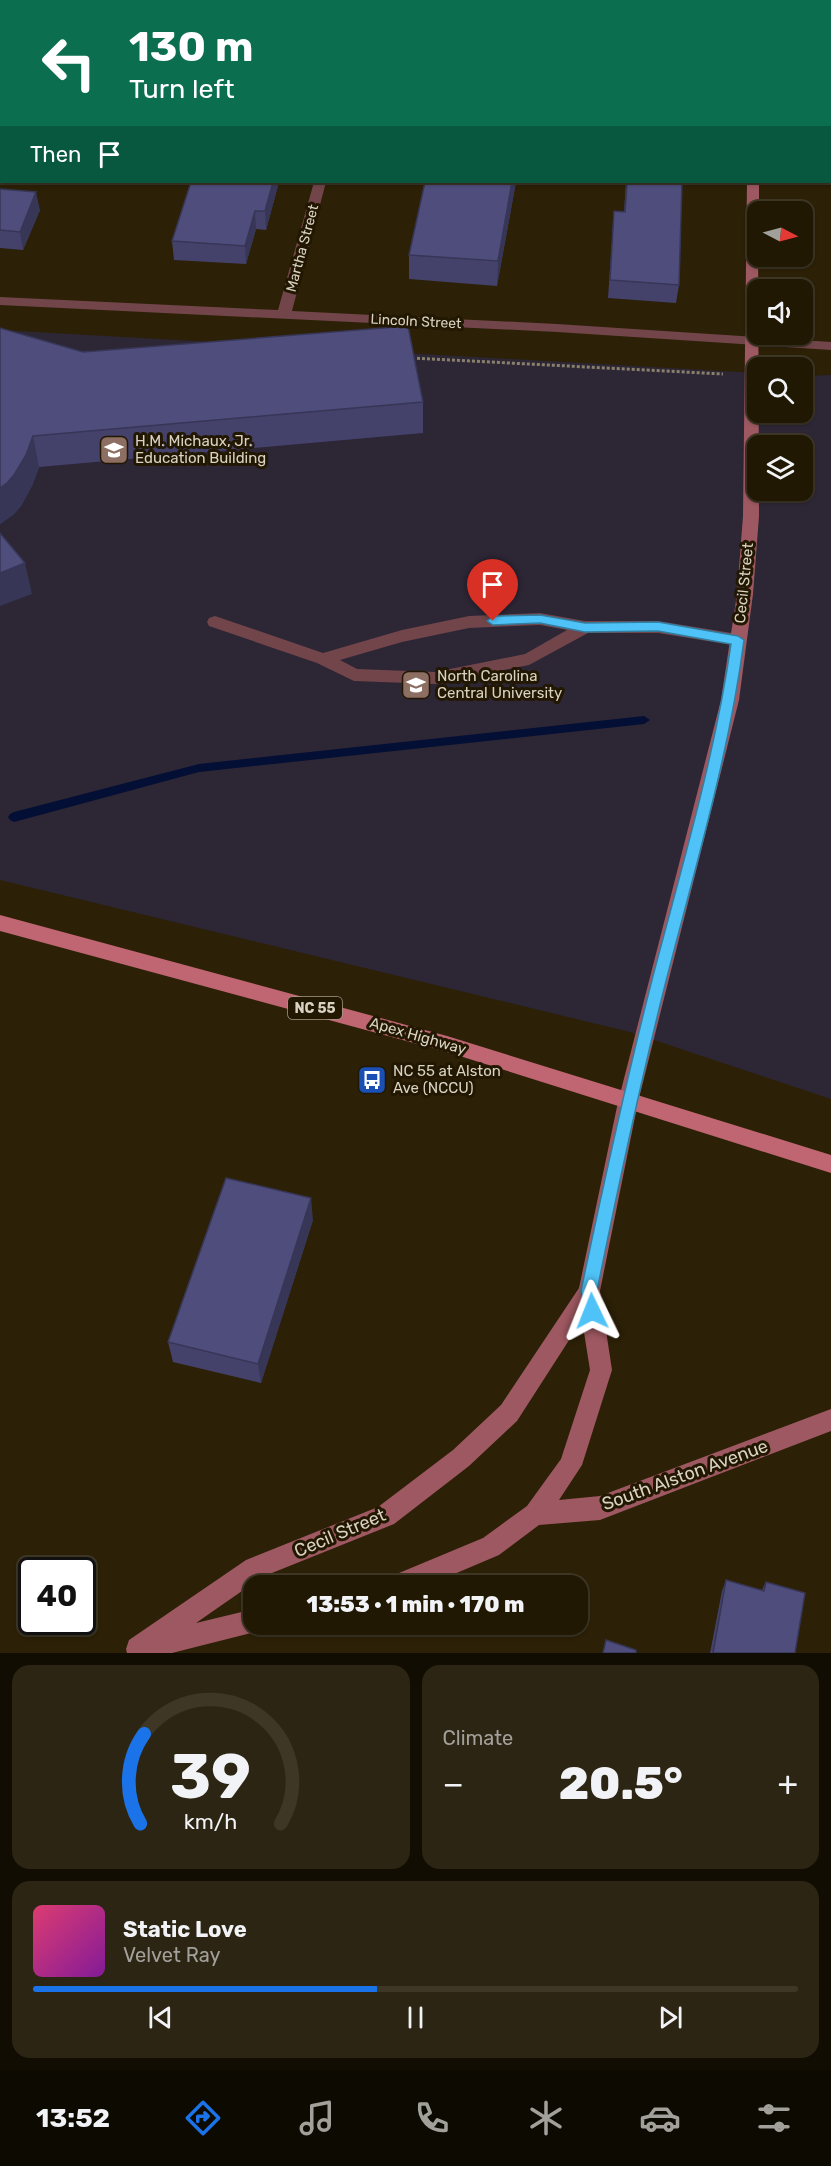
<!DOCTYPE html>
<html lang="en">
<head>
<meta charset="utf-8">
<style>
	body { margin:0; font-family:Rubik,sans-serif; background:#2d2513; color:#f1f3f6; height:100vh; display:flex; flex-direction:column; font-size:22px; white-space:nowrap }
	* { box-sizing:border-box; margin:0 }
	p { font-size:20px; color:#a2a09a }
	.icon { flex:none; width:33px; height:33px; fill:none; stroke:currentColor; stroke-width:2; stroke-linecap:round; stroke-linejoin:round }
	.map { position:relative; height:1653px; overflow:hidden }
	.drawer { display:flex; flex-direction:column; gap:12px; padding:12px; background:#120d02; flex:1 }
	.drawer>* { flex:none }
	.top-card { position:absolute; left:0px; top:0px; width:831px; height:183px; box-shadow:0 2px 4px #0004,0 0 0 2px #3e3726; background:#0b6e4f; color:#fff; overflow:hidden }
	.needle { width:39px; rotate:96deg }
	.buttons { position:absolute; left:747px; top:201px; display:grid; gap:12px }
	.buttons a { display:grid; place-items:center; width:66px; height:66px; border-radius:12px; background:#211804; box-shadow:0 2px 4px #0004,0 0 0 2px #3e3726; font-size:30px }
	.speed { position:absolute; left:18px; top:1557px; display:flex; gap:12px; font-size:30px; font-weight:700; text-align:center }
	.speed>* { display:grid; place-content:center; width:78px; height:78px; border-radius:50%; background:#211804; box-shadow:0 2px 4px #0004,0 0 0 2px #3e3726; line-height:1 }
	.speed .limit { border:3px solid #111; border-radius:9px; background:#fff; color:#111 }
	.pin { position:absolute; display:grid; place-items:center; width:51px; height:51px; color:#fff; margin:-62px -26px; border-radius:50% 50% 50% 0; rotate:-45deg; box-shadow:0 0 6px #0007 }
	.pin .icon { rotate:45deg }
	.me { position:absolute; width:66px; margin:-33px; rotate:358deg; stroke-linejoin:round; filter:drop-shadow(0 0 4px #0008) }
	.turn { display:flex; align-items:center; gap:21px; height:126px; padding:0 30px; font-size:27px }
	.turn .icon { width:78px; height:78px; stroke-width:2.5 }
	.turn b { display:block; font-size:42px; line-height:51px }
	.then { display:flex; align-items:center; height:57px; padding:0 30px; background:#0003; gap:12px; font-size:22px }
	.big { font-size:45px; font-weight:800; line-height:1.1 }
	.drawer .tile { flex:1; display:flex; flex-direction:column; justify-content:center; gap:9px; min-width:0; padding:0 21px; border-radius:18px; background:#2d2513 }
	.drawer .dial { align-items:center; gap:0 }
	.dial svg { height:156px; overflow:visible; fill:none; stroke:#3e3726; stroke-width:7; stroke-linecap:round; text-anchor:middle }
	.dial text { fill:#f1f3f6; stroke:none }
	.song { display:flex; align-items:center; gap:18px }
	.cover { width:72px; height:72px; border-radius:9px; background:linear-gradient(135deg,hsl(340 70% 55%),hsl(290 70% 35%)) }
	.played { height:6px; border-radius:3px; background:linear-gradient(90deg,#1a73e8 45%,#3e3726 45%) }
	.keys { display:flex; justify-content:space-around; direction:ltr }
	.heat { display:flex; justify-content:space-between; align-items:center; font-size:33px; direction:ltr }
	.drawer .tiles { flex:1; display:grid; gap:12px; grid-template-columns:1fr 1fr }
	.tile:last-child { grid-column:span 2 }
	.trip { position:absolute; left:243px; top:1575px; width:345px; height:60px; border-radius:18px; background:#211804; box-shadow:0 2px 4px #0004,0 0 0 2px #3e3726; font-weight:800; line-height:60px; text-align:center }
	.tabs { display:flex; height:96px; justify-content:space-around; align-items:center; background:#0d0a02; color:#a2a09a }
	.tabs .icon { width:42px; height:42px }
	.tabs .on { color:#1a73e8 }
	.tabs b { font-size:27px; color:#f1f3f6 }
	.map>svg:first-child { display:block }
	.education { fill:#2d2635; fill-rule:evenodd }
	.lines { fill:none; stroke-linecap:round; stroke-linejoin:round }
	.stream { fill:#030f34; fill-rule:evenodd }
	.path { stroke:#89806b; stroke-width:3; stroke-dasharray:3 2; stroke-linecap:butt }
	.lane { fill:#71454a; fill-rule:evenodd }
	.street { fill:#71454a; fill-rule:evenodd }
	.secondary { fill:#9e5861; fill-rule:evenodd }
	.primary { fill:#c06572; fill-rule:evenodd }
	.wall { fill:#44426b }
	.shaded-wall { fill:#373657 }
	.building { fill:#4f4d7c; stroke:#373657; stroke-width:1.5 }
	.route { fill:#4fc3f7; stroke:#337fa1; stroke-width:1.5 }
	.labels { text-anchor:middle; stroke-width:6; stroke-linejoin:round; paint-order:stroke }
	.far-street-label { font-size:14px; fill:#d9d2c3; stroke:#221700 }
	.shield { fill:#221700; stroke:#a29a88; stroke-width:1.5 }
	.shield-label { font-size:14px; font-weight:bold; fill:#d9d2c3 }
	.poi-label { font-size:15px; fill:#d9d2c3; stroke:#221700; text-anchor:start }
	.street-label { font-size:15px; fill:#d9d2c3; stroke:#221700 }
	.near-street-label { font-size:18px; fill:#d9d2c3; stroke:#221700 }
</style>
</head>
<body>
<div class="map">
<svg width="831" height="1653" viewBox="0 0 831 1653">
	<rect width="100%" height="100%" fill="#2c2006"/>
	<path class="education" d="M0,330L757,373L758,412H802L803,376L831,375V1099L630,1032L0,880ZM758,446H802V490H758Z"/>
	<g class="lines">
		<path class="stream" d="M644,716L650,720L644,724L199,772L14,822L10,820L8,817L10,814L14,812L199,764Z"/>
		<path class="path" d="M412,358L723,374"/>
		<path class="lane" d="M540,613L585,621H658L738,634L744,636L746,640L744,644L738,646L658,633H588L529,665L435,684L354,681L317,663L209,626L207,622L209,618L215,616L323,653L402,630L469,616ZM540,625L567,630L525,654L435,672L357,669L340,660L402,642L469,628Z"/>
		<path class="street" d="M365,0H377V2H365Z
			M314,182H326L292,311L557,324L831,342V350L557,332L0,305V297L278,310Z"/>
		<path class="secondary" d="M746,0H758V2H746Z
			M747,182H759V212H758L759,516L753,594L739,700L638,1102L600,1291L612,1370L582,1465L559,1500L600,1496L831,1409V1431L600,1520L539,1525L499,1555L426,1586H383L387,1578L483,1538L527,1506L561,1459L590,1370L582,1320L517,1421L469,1466L394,1524L262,1577L196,1623L254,1609V1624H265L263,1630L172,1653H127L126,1649L129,1640L246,1560L378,1507L453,1450L501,1405L579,1288L618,1102L721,700L737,594L743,516Z"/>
		<path class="primary" d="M0,915L447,1036L831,1155V1173L447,1052L0,931Z"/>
	</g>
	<path class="wall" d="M831,25V50L830,30Z
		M208,182H279L266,230L256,229L246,264L174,260L172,241Z
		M425,182H516L497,286L409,279V255Z
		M626,182H688V184L682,183L679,285L676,303L608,298L614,211L624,212Z
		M0,189L40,210L23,250L0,248Z
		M0,328L83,352L423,402V433L39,467L32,486L21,506L14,514L0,524Z
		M313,1220L261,1383L173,1362L168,1342Z
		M726,1580L762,1590L766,1582L795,1653H710L722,1591Z"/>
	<path class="shaded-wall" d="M0,0H9L8,2H2V16L0,19Z
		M273,182H279L266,230L265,211Z
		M512,182H516L497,286L498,261Z
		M36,192L40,210L23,250L20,232Z
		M255,211L256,229L246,264L245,246Z
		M33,436L39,467L32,486L21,506L14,514L0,524V488Z
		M25,563L32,594L0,606V573Z
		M311,1198L313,1220L261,1383L258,1364Z"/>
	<path class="building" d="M251,0H314L313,2H251Z
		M427,0H478L477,2H427Z
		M644,0H688V2H644Z
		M191,182H273L265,211H255L245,246L172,241Z
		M425,182H512L498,261L409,255Z
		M627,182H682L679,285L610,280L614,211L625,212Z
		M0,189L36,192L20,232L0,230Z
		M408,326L423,402L33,436L26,455L14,475L7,483L0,488V328L83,352Z
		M0,533L25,563L0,573Z
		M226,1178L311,1198L258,1364L168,1342Z
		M726,1580L764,1591L766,1582L805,1593L795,1653H713Z
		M606,1640L636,1650V1653H603Z"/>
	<path class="route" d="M540,615L585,623L658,622L738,636L744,640C729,756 695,868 666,981C640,1084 618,1187 597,1291L600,1311L598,1316L592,1319L586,1316L581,1291C603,1186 626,1081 653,976C682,866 715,756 731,644L658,631L585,632L540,623L493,625L487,621L493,616Z"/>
	<defs>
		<g id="school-square" transform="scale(1.5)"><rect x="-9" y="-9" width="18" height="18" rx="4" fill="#8d6e63" stroke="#221700"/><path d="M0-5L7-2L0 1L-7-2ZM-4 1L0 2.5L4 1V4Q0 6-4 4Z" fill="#fff"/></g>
		<g id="university-square" transform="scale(1.5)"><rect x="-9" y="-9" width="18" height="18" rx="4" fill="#8d6e63" stroke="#221700"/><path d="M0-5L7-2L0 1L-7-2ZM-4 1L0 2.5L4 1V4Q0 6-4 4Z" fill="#fff"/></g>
		<g id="bus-square" transform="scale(1.5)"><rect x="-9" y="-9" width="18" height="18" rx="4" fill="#1a4fb4" stroke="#221700"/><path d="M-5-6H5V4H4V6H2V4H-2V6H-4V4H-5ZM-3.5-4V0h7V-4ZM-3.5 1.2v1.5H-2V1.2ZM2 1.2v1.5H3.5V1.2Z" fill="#fff"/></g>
	</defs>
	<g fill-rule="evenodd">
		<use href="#school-square" x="114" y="450"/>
		<use href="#university-square" x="416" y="685"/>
		<use href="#bus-square" x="372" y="1080"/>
	</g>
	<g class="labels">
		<g class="far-street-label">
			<text transform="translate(302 248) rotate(-75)" y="5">Martha Street</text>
			<text transform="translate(416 321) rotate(3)" y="5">Lincoln Street</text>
		</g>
		<rect class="shield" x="288" y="997" width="54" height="22" rx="4.5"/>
		<g class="shield-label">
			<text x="315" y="1013">NC 55</text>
		</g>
		<g class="poi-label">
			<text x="135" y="446">H.M. Michaux, Jr.<tspan x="135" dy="17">Education Building</tspan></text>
			<text x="437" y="681">North Carolina<tspan x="437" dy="17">Central University</tspan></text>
			<text x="393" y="1076">NC 55 at Alston<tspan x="393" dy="17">Ave (NCCU)</tspan></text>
		</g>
		<g class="street-label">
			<text transform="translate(744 583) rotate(-84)" y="5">Cecil Street</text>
			<text transform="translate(418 1036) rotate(16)" y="5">Apex Highway</text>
		</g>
		<g class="near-street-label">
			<text transform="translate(685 1475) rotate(-20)" y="6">South Alston Avenue</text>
			<text transform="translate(340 1533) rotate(-23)" y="6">Cecil Street</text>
		</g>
	</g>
</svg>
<div class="buttons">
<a><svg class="needle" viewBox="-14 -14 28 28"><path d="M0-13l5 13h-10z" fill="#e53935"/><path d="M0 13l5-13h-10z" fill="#a2a09a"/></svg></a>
<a><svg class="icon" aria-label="sound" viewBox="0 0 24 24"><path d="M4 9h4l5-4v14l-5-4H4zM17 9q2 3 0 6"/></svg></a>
<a><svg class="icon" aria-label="search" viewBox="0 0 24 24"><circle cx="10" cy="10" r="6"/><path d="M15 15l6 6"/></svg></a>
<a><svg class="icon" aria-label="layers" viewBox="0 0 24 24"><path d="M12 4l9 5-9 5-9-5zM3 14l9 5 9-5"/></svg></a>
</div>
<div class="speed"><div class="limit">40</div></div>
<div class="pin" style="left:493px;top:621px;background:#d93025"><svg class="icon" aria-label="arrive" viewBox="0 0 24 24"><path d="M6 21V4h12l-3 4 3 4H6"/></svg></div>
<svg class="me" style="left:592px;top:1311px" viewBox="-20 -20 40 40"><path d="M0-17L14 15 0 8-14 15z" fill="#4fc3f7" stroke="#fff" stroke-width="4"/></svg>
<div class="trip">13:53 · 1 min · 170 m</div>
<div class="top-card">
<div class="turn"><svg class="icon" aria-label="left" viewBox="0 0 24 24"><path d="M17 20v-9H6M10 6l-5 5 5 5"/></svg><div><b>130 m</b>Turn left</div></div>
<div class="then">Then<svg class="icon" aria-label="arrive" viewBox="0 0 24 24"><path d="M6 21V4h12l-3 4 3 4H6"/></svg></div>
</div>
</div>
<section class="drawer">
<div class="tiles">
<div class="tile dial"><svg viewBox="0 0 100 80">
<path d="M14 69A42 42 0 1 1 86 69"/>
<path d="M14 69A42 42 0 0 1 16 23" stroke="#1a73e8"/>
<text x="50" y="56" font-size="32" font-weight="700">39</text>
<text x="50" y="72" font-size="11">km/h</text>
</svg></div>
<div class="tile"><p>Climate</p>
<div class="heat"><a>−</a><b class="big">20.5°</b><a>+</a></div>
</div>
<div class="tile">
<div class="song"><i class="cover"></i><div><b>Static Love</b><p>Velvet Ray</p></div></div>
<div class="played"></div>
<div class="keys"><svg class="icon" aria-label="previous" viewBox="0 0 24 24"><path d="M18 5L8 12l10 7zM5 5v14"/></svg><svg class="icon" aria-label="pause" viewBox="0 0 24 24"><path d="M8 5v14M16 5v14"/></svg><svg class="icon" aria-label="next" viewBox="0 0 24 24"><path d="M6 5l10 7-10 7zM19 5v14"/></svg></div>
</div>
</div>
</section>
<nav class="tabs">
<b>13:52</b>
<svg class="icon on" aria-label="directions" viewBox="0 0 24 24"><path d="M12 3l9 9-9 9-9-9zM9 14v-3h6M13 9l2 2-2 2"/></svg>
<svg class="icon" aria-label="music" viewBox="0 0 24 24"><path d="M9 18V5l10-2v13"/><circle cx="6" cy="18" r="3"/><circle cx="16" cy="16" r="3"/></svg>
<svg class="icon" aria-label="phone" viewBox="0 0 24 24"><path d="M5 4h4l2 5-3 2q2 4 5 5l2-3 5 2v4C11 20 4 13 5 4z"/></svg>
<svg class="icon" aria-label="climate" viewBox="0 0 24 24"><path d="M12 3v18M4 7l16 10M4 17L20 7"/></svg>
<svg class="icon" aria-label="car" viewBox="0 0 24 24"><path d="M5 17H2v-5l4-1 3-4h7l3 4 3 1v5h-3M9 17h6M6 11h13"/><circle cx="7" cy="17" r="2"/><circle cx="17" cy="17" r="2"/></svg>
<svg class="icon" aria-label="filters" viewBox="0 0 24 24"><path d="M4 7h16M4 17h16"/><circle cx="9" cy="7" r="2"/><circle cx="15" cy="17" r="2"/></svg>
</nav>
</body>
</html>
